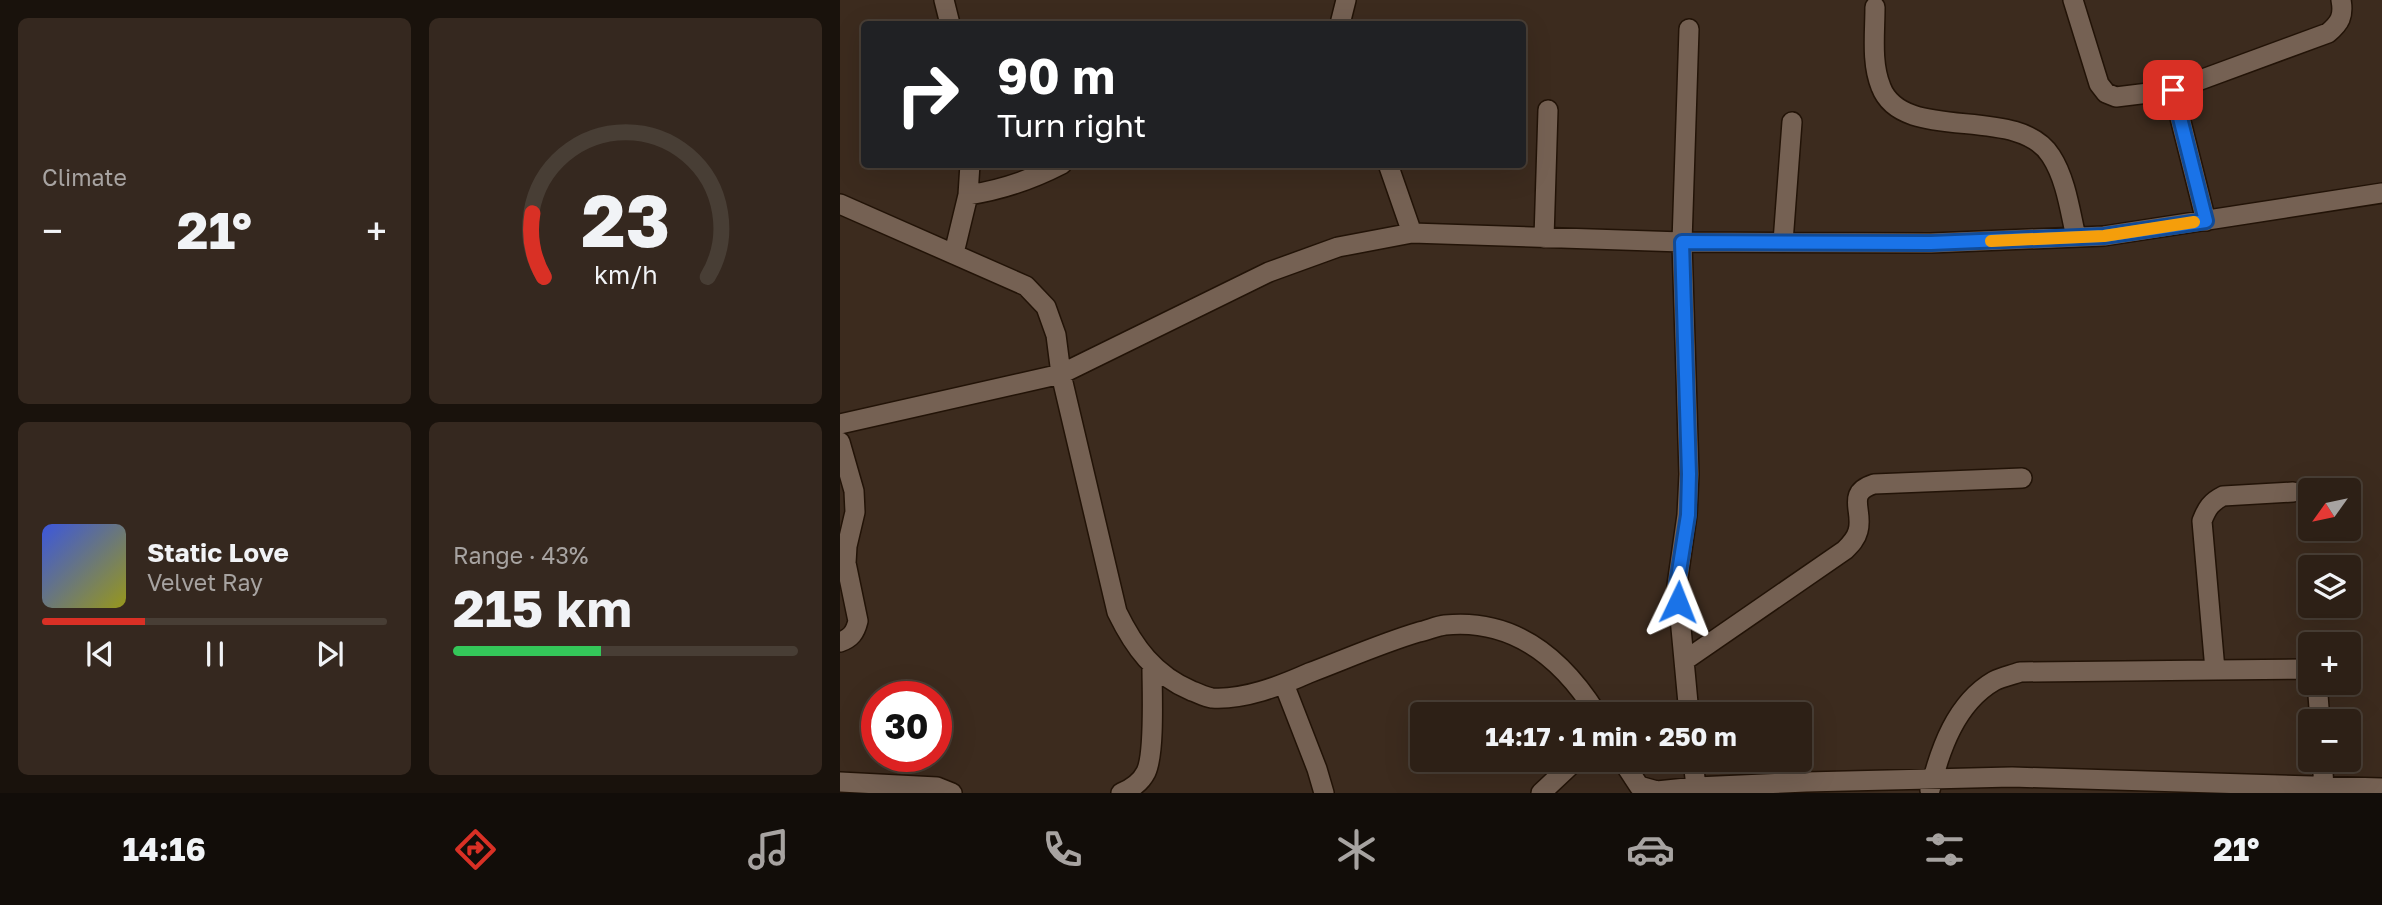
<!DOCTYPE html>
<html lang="en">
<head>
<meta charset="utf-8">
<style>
	body { margin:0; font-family:"Golos Text",sans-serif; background:#35281f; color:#f1f3f6; height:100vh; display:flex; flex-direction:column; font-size:26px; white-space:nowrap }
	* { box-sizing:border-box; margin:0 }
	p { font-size:23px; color:#a7a3a1 }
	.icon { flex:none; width:38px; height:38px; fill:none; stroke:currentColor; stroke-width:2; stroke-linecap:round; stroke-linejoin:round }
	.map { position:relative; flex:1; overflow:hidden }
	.panel { display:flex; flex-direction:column; gap:18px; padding:18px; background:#19120c; width:840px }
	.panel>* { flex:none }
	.hud { position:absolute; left:21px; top:21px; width:665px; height:147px; border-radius:7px; box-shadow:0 7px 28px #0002,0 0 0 2px #483e35; background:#202124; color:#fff; overflow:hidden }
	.needle { width:46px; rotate:237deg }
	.fabs { position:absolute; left:1458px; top:478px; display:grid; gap:14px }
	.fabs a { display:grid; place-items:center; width:63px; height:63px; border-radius:7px; background:#2d2016; box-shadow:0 7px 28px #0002,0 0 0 2px #483e35; font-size:35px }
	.speed { position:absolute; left:21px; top:681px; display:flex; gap:14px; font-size:35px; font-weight:700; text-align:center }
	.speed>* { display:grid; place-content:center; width:91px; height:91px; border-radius:50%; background:#2d2016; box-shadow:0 7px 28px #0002,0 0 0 2px #483e35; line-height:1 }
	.speed .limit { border:10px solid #d22; background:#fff; color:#111 }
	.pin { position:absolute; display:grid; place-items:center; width:60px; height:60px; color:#fff; margin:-30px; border-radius:14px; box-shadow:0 4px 10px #0006 }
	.me { position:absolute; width:77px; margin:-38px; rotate:2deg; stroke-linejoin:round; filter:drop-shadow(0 0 5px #0008) }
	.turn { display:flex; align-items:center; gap:24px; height:147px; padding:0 21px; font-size:32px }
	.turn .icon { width:91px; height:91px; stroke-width:2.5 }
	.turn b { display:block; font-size:49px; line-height:60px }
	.big { font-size:52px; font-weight:700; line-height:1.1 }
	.panel .widget { flex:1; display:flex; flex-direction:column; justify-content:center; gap:10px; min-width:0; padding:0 24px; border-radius:10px; background:#35281f }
	.panel .dial { align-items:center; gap:0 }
	.dial svg { height:182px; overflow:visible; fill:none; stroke:#483e35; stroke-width:7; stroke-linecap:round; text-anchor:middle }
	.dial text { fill:#f1f3f6; stroke:none }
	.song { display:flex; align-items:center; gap:21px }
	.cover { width:84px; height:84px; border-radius:10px; background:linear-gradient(135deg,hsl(230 70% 55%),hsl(60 70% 35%)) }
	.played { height:7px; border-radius:4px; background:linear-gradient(90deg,#d93025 30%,#483e35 30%) }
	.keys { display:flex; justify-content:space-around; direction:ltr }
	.heat { display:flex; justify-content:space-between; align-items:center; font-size:38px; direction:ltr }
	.charge { height:10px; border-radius:5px; background:linear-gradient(90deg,#34c759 43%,#483e35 0) }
	.panel .tiles { flex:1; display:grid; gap:18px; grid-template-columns:repeat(2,1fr) }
	.trip { position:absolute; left:570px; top:702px; width:402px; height:70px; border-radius:7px; background:#2d2016; box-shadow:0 7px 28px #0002,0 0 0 2px #483e35; font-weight:700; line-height:70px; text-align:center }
	.dock { display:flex; height:112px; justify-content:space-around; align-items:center; background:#120d09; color:#a7a3a1 }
	.dock .icon { width:49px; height:49px }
	.dock .active { color:#d93025 }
	.dock b { font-size:32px; color:#f1f3f6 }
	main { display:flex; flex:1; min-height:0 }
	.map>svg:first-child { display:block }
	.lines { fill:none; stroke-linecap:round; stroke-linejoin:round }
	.minor-casing { stroke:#221307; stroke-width:22 }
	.minor { stroke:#756153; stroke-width:19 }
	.route-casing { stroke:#114b97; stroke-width:18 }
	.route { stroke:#1a73e8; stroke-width:12 }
	.slow { stroke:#f59e0b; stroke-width:12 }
</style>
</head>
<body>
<main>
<section class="panel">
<div class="tiles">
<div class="widget"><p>Climate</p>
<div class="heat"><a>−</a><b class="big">21°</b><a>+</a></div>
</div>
<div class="widget dial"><svg viewBox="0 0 100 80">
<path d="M14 69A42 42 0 1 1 86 69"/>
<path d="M14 69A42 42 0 0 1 9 41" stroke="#d93025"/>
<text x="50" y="56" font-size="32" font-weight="700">23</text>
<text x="50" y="72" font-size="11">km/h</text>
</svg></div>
<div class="widget">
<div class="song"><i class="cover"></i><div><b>Static Love</b><p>Velvet Ray</p></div></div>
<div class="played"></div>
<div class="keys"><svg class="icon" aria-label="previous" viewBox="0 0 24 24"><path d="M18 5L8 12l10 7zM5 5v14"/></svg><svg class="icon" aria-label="pause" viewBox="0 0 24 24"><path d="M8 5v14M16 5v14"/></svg><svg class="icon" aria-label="next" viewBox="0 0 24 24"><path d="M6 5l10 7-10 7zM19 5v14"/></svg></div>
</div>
<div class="widget"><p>Range · 43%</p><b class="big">215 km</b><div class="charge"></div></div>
</div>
</section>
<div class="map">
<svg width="1542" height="793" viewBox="0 0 1542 793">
	<rect width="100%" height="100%" fill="#3c2b1e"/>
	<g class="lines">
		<g class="minor-casing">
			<path id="minor" d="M104,0L110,24
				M1233,0L1259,84L1266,93L1276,97L1333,90L1366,221
				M1035,7C1035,33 1031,63 1041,87C1063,145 1178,103 1211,156C1226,179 1230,211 1236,237
				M500,24L506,0
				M1333,90L1488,33C1500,23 1504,16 1501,0
				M548,164L572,233
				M128,195C162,190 191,180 222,164
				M0,204L186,286L206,307L216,335L221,374L277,612C294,647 314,675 352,691C358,693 365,697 372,698C404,700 440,686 469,673C506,659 542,643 579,632C588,630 597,626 605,625C674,618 722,658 757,714
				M704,238L708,110
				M943,242L952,122
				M114,253L128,195L130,164
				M0,424L221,374L429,272L498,247L572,233L842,242L1091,243L1264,236L1542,193
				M0,442L14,491L15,512L7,546L6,563L18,621C15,633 11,638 0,642
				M1453,492L1383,496C1371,502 1367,508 1362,521L1375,670L1463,669L1470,672
				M844,661L1005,550C1011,544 1016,539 1018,531C1024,511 1005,493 1034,484L1182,478
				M1477,682L1480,721
				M444,684L477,769L484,793
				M849,714L837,585L847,515L849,474L842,242L849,29
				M782,760L799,786L817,791L856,787L966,782L1172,777L1542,788
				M853,760L856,787
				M1482,760L1484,786
				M0,782L97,787L112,793
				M1090,790C1100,749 1116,703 1154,681C1162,677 1172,675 1180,672L1375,670
				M281,793C291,789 301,782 306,772C315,753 312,691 312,667
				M701,793L736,760"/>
		</g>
		<use href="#minor" class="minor"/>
	</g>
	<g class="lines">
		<g class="route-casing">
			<path id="route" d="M838,602L837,584L848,515L849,474L842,242L1091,243L1264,236L1366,221L1333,90"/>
		</g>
		<use href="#route" class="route"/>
		<path class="slow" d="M1151,241L1264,236L1354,222"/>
	</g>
</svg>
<div class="fabs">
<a><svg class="needle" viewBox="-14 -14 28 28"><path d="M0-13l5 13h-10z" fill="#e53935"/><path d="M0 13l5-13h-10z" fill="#a7a3a1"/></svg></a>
<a><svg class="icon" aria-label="layers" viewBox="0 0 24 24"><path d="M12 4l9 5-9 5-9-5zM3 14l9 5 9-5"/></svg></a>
<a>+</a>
<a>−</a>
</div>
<div class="speed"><div class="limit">30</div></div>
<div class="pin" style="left:1333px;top:90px;background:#d93025"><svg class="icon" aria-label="arrive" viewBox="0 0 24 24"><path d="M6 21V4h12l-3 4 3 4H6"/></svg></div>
<svg class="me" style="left:838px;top:602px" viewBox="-20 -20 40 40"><path d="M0-17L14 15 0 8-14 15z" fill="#1a73e8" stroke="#fff" stroke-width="4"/></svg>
<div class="trip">14:17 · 1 min · 250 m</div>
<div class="hud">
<div class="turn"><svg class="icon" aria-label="right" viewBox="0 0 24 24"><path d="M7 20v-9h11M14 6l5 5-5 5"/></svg><div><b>90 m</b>Turn right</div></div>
</div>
</div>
</main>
<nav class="dock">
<b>14:16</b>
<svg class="icon active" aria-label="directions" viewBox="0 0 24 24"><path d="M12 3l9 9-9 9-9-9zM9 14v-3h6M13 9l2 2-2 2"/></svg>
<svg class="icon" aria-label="music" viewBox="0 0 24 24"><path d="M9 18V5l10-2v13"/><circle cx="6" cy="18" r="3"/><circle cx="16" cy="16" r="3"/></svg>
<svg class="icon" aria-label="phone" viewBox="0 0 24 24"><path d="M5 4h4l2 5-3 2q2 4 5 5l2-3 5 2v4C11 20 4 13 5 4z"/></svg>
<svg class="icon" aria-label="climate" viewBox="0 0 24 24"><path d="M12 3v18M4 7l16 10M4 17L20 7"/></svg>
<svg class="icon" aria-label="car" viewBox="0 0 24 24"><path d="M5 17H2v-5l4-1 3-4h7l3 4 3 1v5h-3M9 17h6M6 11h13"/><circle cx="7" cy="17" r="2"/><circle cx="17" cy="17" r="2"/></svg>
<svg class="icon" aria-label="filters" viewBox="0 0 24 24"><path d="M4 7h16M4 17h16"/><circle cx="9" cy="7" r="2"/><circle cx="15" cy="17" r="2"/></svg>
<b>21°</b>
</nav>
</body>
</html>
